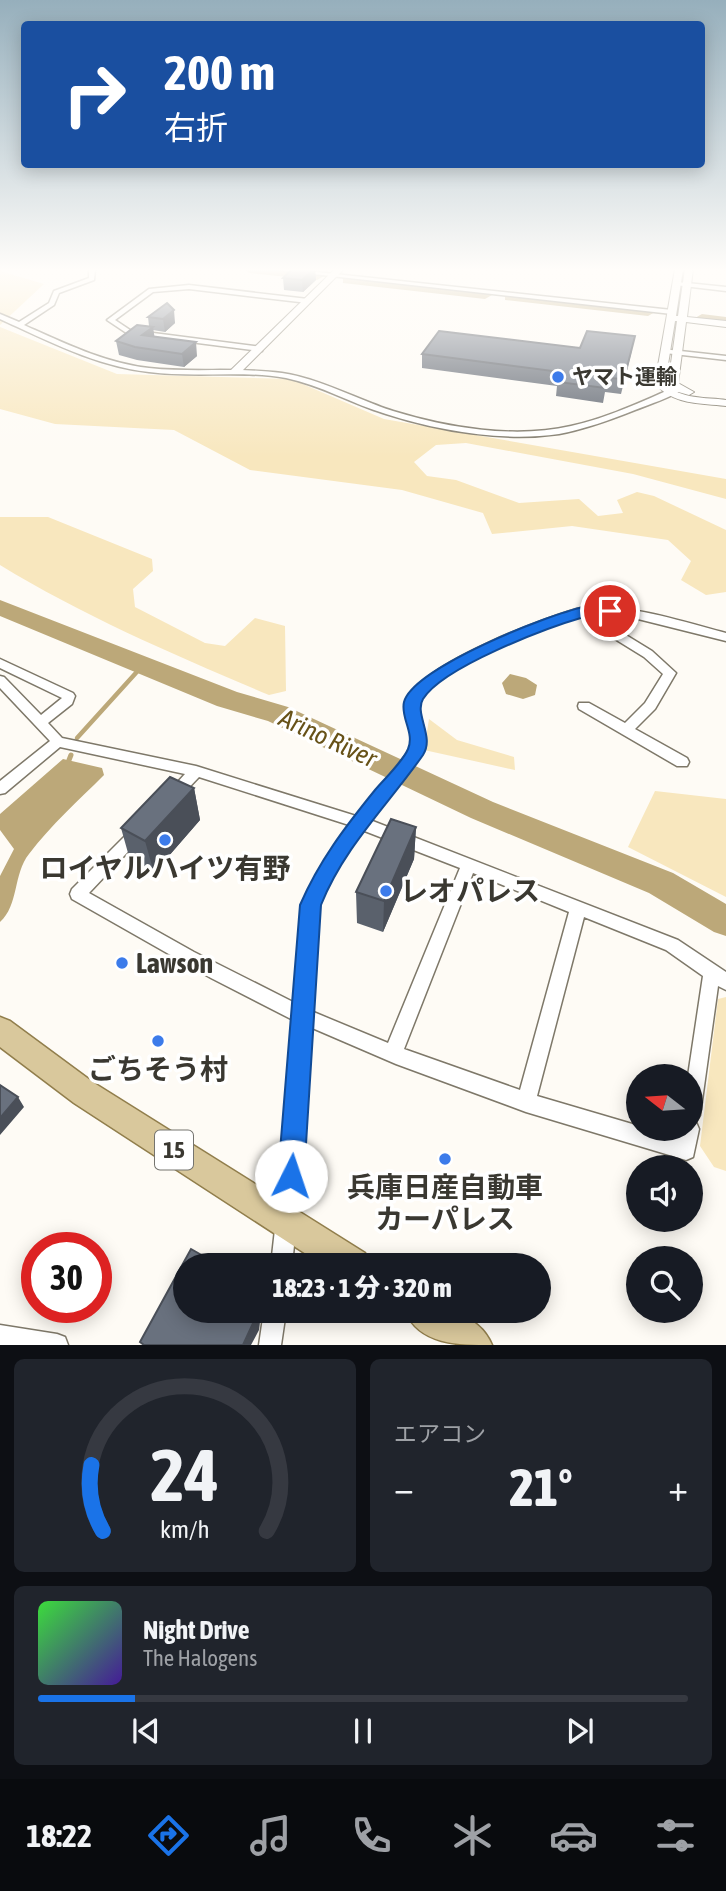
<!DOCTYPE html>
<html lang="ja">
<head>
<meta charset="utf-8">
<style>
	body { margin:0; font-family:"Asap Condensed","Noto Sans JP",sans-serif; background:#20242c; color:#f1f3f6; height:100vh; display:flex; flex-direction:column; font-size:26px; white-space:nowrap }
	* { box-sizing:border-box; margin:0 }
	p { font-size:23px; color:#9ea1a6 }
	.icon { flex:none; width:38px; height:38px; fill:none; stroke:currentColor; stroke-width:2; stroke-linecap:round; stroke-linejoin:round }
	.map { position:relative; height:1345px; overflow:hidden }
	.sheet { display:flex; flex-direction:column; gap:14px; padding:14px; background:#0d0f14; flex:1 }
	.sheet>* { flex:none }
	.top-card { position:absolute; left:21px; top:21px; width:684px; height:147px; border-radius:7px; box-shadow:0 4px 18px #0003; background:#1a4fa0; color:#fff; overflow:hidden }
	.needle { width:46px; rotate:287deg }
	.controls { position:absolute; left:626px; top:1064px; display:grid; gap:14px }
	.controls a { display:grid; place-items:center; width:77px; height:77px; border-radius:50%; background:#171b24; box-shadow:0 4px 18px #0003; font-size:35px }
	.speed { position:absolute; left:21px; top:1232px; display:flex; gap:14px; font-size:35px; font-weight:700; text-align:center }
	.speed>* { display:grid; place-content:center; width:91px; height:91px; border-radius:50%; background:#171b24; box-shadow:0 4px 18px #0003; line-height:1 }
	.speed .limit { border:10px solid #d22; background:#fff; color:#111 }
	.pin { position:absolute; display:grid; place-items:center; width:60px; height:60px; color:#fff; margin:-30px; border:4px solid #fff; border-radius:50%; box-shadow:0 2px 7px #0007 }
	.me { position:absolute; width:77px; margin:-38px; rotate:4deg; stroke-linejoin:round; filter:drop-shadow(0 0 5px #0008) }
	.turn { display:flex; align-items:center; gap:24px; height:147px; padding:0 28px; font-size:32px }
	.turn .icon { width:91px; height:91px; stroke-width:2.5 }
	.turn b { display:block; font-size:49px; line-height:60px }
	.big { font-size:52px; font-weight:800; line-height:1.1 }
	.sheet .widget { flex:1; display:flex; flex-direction:column; justify-content:center; gap:10px; min-width:0; padding:0 24px; border-radius:10px; background:#20242c }
	.sheet .dial { align-items:center; gap:0 }
	.dial svg { height:182px; overflow:visible; fill:none; stroke:#363941; stroke-width:7; stroke-linecap:round; text-anchor:middle }
	.dial text { fill:#f1f3f6; stroke:none }
	.song { display:flex; align-items:center; gap:21px }
	.cover { width:84px; height:84px; border-radius:10px; background:linear-gradient(135deg,hsl(120 70% 55%),hsl(260 70% 35%)) }
	.played { height:7px; border-radius:4px; background:linear-gradient(90deg,#1a73e8 15%,#363941 15%) }
	.keys { display:flex; justify-content:space-around; direction:ltr }
	.heat { display:flex; justify-content:space-between; align-items:center; font-size:38px; direction:ltr }
	.sheet .tiles { flex:1; display:grid; gap:14px; grid-template-columns:1fr 1fr }
	.widget:last-child { grid-column:span 2 }
	.trip { position:absolute; left:173px; top:1253px; width:378px; height:70px; border-radius:35px; background:#171b24; box-shadow:0 4px 18px #0003; font-weight:800; line-height:70px; text-align:center }
	.dock { display:flex; height:112px; justify-content:space-around; align-items:center; background:#090b0e; color:#9ea1a6 }
	.dock .icon { width:49px; height:49px }
	.dock .current { color:#1a73e8 }
	.dock b { font-size:32px; color:#f1f3f6 }
	.map>svg:first-child { display:block }
	.green { fill:#f8e7be }
	.water { fill:#bca879 }
	.lines { fill:none; stroke-linecap:round; stroke-linejoin:round }
	.stream-far1 { stroke:#bca879; stroke-width:4.5 }
	.stream { stroke:#bca879; stroke-width:5 }
	.river { fill:#bca879; fill-rule:evenodd }
	.minor-casing { stroke:#7e7869; stroke-width:3 }
	.tertiary-casing { stroke:#7e7869; stroke-width:2 }
	.primary-casing { stroke:#917e4c; stroke-width:3 }
	.minor { fill:#fff; fill-rule:evenodd }
	.tertiary { fill:#fff; fill-rule:evenodd }
	.primary { fill:#d9c89c; fill-rule:evenodd }
	.wall { fill:#5a616c }
	.shaded-wall { fill:#4a4f58 }
	.building { fill:#69717e; stroke:#4a4f58; stroke-width:2 }
	.route { fill:#1a73e8; stroke:#114b97; stroke-width:2 }
	.poi-dot { fill:#3c7bea; stroke:#fff; stroke-width:2.5 }
	.labels { text-anchor:middle; stroke-width:7; stroke-linejoin:round; paint-order:stroke }
	.far-poi-label { font-size:21px; font-weight:bold; fill:#3a3831; stroke:#fff; text-anchor:start }
	.shield { fill:#fff; stroke:#75746f; stroke-width:2 }
	.shield-label { font-size:23px; font-weight:bold; fill:#3a3831 }
	.water-label { font-size:26px; font-style:italic; fill:#675219; stroke:#fff }
	.near-poi-label { font-size:28px; font-weight:bold; fill:#3a3831; stroke:#fff }
</style>
</head>
<body>
<div class="map">
<svg width="726" height="1345" viewBox="0 0 726 1345">
	<rect width="100%" height="100%" fill="#fefbf5"/>
	<path class="green" d="M0,271L44,284L0,325Z
		M0,327L117,374L291,379L384,419L726,479V499L633,474L466,443L436,445L414,462L427,476L456,480L519,503L579,499L598,516L623,513L617,500L637,492L654,496L726,530V592L706,595L681,580L691,561L668,540L572,526L492,534L483,513L402,490L250,470L174,430L55,424L0,409Z
		M0,517H48L152,559L153,571L133,589L135,607L205,643L225,646L255,618L285,626L286,691L269,695C177,656 85,617 0,565Z
		M429,719L457,740L514,757L515,770L424,750Z
		M655,791L726,799V897L628,847Z
		M726,997V1171L714,1167L700,1146L718,999Z"/>
	<path class="water" d="M510,674L526,678L537,685L535,695L523,699L506,694L502,683Z
		M63,759L102,768L104,775C79,800 51,825 29,854C13,874 19,905 0,922V876L14,849L0,830V814Z"/>
	<g class="lines">
		<path class="stream-far1" d="M77,738L144,664"/>
		<path class="stream" d="M69,760L71,755"/>
		<path class="river" d="M243,269C263,269 310,265 324,276L317,280L250,273Z
			M348,276L485,291L492,295L485,299L343,283V277Z
			M510,293L648,308L655,312L648,316L505,300V294Z
			M702,314L726,317V325L697,321L695,318Z
			M0,600L237,692L288,707L493,802L673,873L726,904V936L714,932L649,893L471,818L268,721L217,706L0,616Z"/>
		<g class="minor-casing">
			<path id="minor" d="M89,269H95L94,280L59,293L54,305L24,325C64,343 105,363 149,368C194,373 238,367 282,373C321,379 356,399 393,411C448,428 515,439 571,426C608,418 642,401 676,387L683,389C670,398 650,404 635,410C610,420 585,429 559,434C503,442 439,431 386,414C352,404 321,385 286,378C241,370 194,378 149,372C96,366 48,341 0,319V314L19,322L49,303L54,291L89,278Z
				M268,269H288L672,310L675,312L672,314Z
				M677,282L726,287V291L675,285V283Z
				M189,285L308,299L311,301L308,303L189,289L153,292L115,320L130,330L262,347V351H259L128,334L107,320L149,289Z
				M662,349L726,356V360L665,353H662Z
				M585,607C633,605 680,621 726,633V641L630,617L621,632L652,651L676,673L655,709L635,729L687,758L689,762L687,766H677L579,709L578,706L579,703H589L625,723L645,703L663,674L644,657L610,636L608,633L620,616C608,614 595,613 583,615C554,620 436,672 422,696C414,711 427,727 425,743C421,763 384,802 370,820L678,940L726,972V990L718,986L700,1115L696,1122L699,1129L693,1157L686,1160L526,1112L396,1064L310,1027L301,1176L292,1265H271L281,1176L293,1020L211,978L72,899L70,894L72,889L131,830L136,828L141,830L143,834L141,838L89,893L194,952L295,1003L302,905L319,870L349,825L199,777L177,800L172,801L167,800L165,796L185,774L60,747L5,793L0,794V781L50,741L0,688V676L4,677L41,715L62,698L0,668V659L73,693L75,696L72,704L48,723L62,738L196,766L356,816L409,751C416,733 402,715 409,698C422,664 549,615 585,607ZM362,830L460,868L388,1043L311,1011L318,905L338,865ZM473,873L569,912L520,1090L404,1049ZM584,917L666,950L703,976L688,1076H691V1129H680L678,1138L646,1129H639V1126L537,1096Z
				M264,1311H286L281,1345H259Z
				M0,1325L57,1334L65,1337L68,1345H0Z"/>
		</g>
		<g class="tertiary-casing">
			<path id="tertiary" d="M335,269H344L239,374H231V370Z
				M675,269H683L676,316H678L685,269H693L687,317L726,321V327L686,322L678,383L694,392L689,395L675,391L668,384L677,321H675L665,383C680,400 706,397 726,400V406C701,403 672,405 655,383Z"/>
		</g>
		<g class="primary-casing">
			<path id="primary" d="M0,1017L10,1021L94,1083L365,1253L370,1265H323L74,1103L0,1047Z
				M405,1311C438,1310 477,1309 492,1345C458,1345 420,1345 405,1311Z"/>
		</g>
		<use href="#minor" class="minor"/>
		<use href="#tertiary" class="tertiary"/>
		<use href="#primary" class="primary"/>
	</g>
	<path class="wall" d="M292,269H315L316,280L303,292L284,290L283,278Z
		M167,303L175,323L165,332L153,330L154,337L197,356L184,367L137,360L119,355L116,341L149,326L148,317Z
		M580,348L632,350L621,394L605,392L603,403L556,396L557,386L422,368V354Z
		M194,788L200,820L154,873L130,860L121,828Z
		M416,827L414,859L383,932L357,923L356,892Z"/>
	<path class="shaded-wall" d="M314,269H315L316,280L303,292L302,280Z
		M174,310L175,323L165,332L163,319Z
		M153,327L155,340L145,349L142,335Z
		M196,342L197,356L184,367L182,354Z
		M194,788L200,820L154,873L145,841Z
		M416,827L414,859L383,932L384,901Z
		M18,1097L24,1107L0,1135V1118Z
		M257,1311L260,1322L259,1330L251,1345H243Z"/>
	<path class="building" d="M292,269H314L302,280L283,278Z
		M167,303L174,310L163,319L148,317Z
		M137,325L153,327L142,335L196,342L182,354L135,347L116,341Z
		M439,331L580,348L587,331L635,336L624,379L608,378L605,388L558,382L561,372L422,354Z
		M170,777L194,788L145,841L121,828Z
		M391,819L416,827L384,901L356,892Z
		M0,1085L18,1097L0,1118Z
		M191,1249L219,1265H186V1311H256L255,1319L243,1345H144L140,1342Z"/>
	<linearGradient id="sky" x2="0" y2="1"><stop stop-color="#96afbc"/><stop offset="0.59" stop-color="#fffdfa"/><stop offset="1" stop-color="#fffdfa" stop-opacity="0"/></linearGradient>
	<rect width="726" height="457" fill="url(#sky)"/>
	<path class="route" d="M610,606L615,608L618,611L615,614C605,617 594,614 584,617C546,628 443,667 423,699C414,714 435,737 423,755C388,805 344,847 321,905L304,1176L300,1185L291,1189L282,1185L278,1176L300,905C319,861 345,827 375,790C385,778 402,763 408,749C415,733 400,717 404,702C413,668 549,614 584,607C592,606 602,607 610,606Z"/>
	<g class="poi-dot">
		<circle cx="558" cy="377" r="7"/>
		<circle cx="165" cy="840" r="7"/>
		<circle cx="386" cy="891" r="7"/>
		<circle cx="122" cy="963" r="7"/>
		<circle cx="158" cy="1041" r="7"/>
		<circle cx="445" cy="1159" r="7"/>
	</g>
	<g class="labels">
		<g class="far-poi-label">
			<text x="572" y="384">ヤマト運輸</text>
		</g>
		<rect class="shield" x="155" y="1130.5" width="38" height="39" rx="5"/>
		<g class="shield-label">
			<text x="174" y="1158">15</text>
		</g>
		<g class="water-label">
			<text transform="translate(328 738) rotate(25)" y="9">Arino River</text>
		</g>
		<g class="near-poi-label">
			<text x="165" y="878">ロイヤルハイツ有野</text>
			<text x="400" y="901" text-anchor="start">レオパレス</text>
			<text x="136" y="973" text-anchor="start">Lawson</text>
			<text x="158" y="1079">ごちそう村</text>
			<text x="445" y="1197">兵庫日産自動車<tspan x="445" dy="32">カーパレス</tspan></text>
		</g>
	</g>
</svg>
<div class="controls">
<a><svg class="needle" viewBox="-14 -14 28 28"><path d="M0-13l5 13h-10z" fill="#e53935"/><path d="M0 13l5-13h-10z" fill="#9ea1a6"/></svg></a>
<a><svg class="icon" aria-label="sound" viewBox="0 0 24 24"><path d="M4 9h4l5-4v14l-5-4H4zM17 9q2 3 0 6"/></svg></a>
<a><svg class="icon" aria-label="search" viewBox="0 0 24 24"><circle cx="10" cy="10" r="6"/><path d="M15 15l6 6"/></svg></a>
</div>
<div class="speed"><div class="limit">30</div></div>
<div class="pin" style="left:610px;top:611px;background:#d93025"><svg class="icon" aria-label="arrive" viewBox="0 0 24 24"><path d="M6 21V4h12l-3 4 3 4H6"/></svg></div>
<svg class="me" style="left:291px;top:1176px" viewBox="-20 -20 40 40"><circle r="19" fill="#fff"/><path d="M0-13L10 11 0 6-10 11z" fill="#1a73e8"/></svg>
<div class="trip">18:23 · 1 分 · 320 m</div>
<div class="top-card">
<div class="turn"><svg class="icon" aria-label="right" viewBox="0 0 24 24"><path d="M7 20v-9h11M14 6l5 5-5 5"/></svg><div><b>200 m</b>右折</div></div>
</div>
</div>
<section class="sheet">
<div class="tiles">
<div class="widget dial"><svg viewBox="0 0 100 80">
<path d="M14 69A42 42 0 1 1 86 69"/>
<path d="M14 69A42 42 0 0 1 9 40" stroke="#1a73e8"/>
<text x="50" y="56" font-size="32" font-weight="700">24</text>
<text x="50" y="72" font-size="11">km/h</text>
</svg></div>
<div class="widget"><p>エアコン</p>
<div class="heat"><a>−</a><b class="big">21°</b><a>+</a></div>
</div>
<div class="widget">
<div class="song"><i class="cover"></i><div><b>Night Drive</b><p>The Halogens</p></div></div>
<div class="played"></div>
<div class="keys"><svg class="icon" aria-label="previous" viewBox="0 0 24 24"><path d="M18 5L8 12l10 7zM5 5v14"/></svg><svg class="icon" aria-label="pause" viewBox="0 0 24 24"><path d="M8 5v14M16 5v14"/></svg><svg class="icon" aria-label="next" viewBox="0 0 24 24"><path d="M6 5l10 7-10 7zM19 5v14"/></svg></div>
</div>
</div>
</section>
<nav class="dock">
<b>18:22</b>
<svg class="icon current" aria-label="directions" viewBox="0 0 24 24"><path d="M12 3l9 9-9 9-9-9zM9 14v-3h6M13 9l2 2-2 2"/></svg>
<svg class="icon" aria-label="music" viewBox="0 0 24 24"><path d="M9 18V5l10-2v13"/><circle cx="6" cy="18" r="3"/><circle cx="16" cy="16" r="3"/></svg>
<svg class="icon" aria-label="phone" viewBox="0 0 24 24"><path d="M5 4h4l2 5-3 2q2 4 5 5l2-3 5 2v4C11 20 4 13 5 4z"/></svg>
<svg class="icon" aria-label="climate" viewBox="0 0 24 24"><path d="M12 3v18M4 7l16 10M4 17L20 7"/></svg>
<svg class="icon" aria-label="car" viewBox="0 0 24 24"><path d="M5 17H2v-5l4-1 3-4h7l3 4 3 1v5h-3M9 17h6M6 11h13"/><circle cx="7" cy="17" r="2"/><circle cx="17" cy="17" r="2"/></svg>
<svg class="icon" aria-label="filters" viewBox="0 0 24 24"><path d="M4 7h16M4 17h16"/><circle cx="9" cy="7" r="2"/><circle cx="15" cy="17" r="2"/></svg>
</nav>
</body>
</html>
